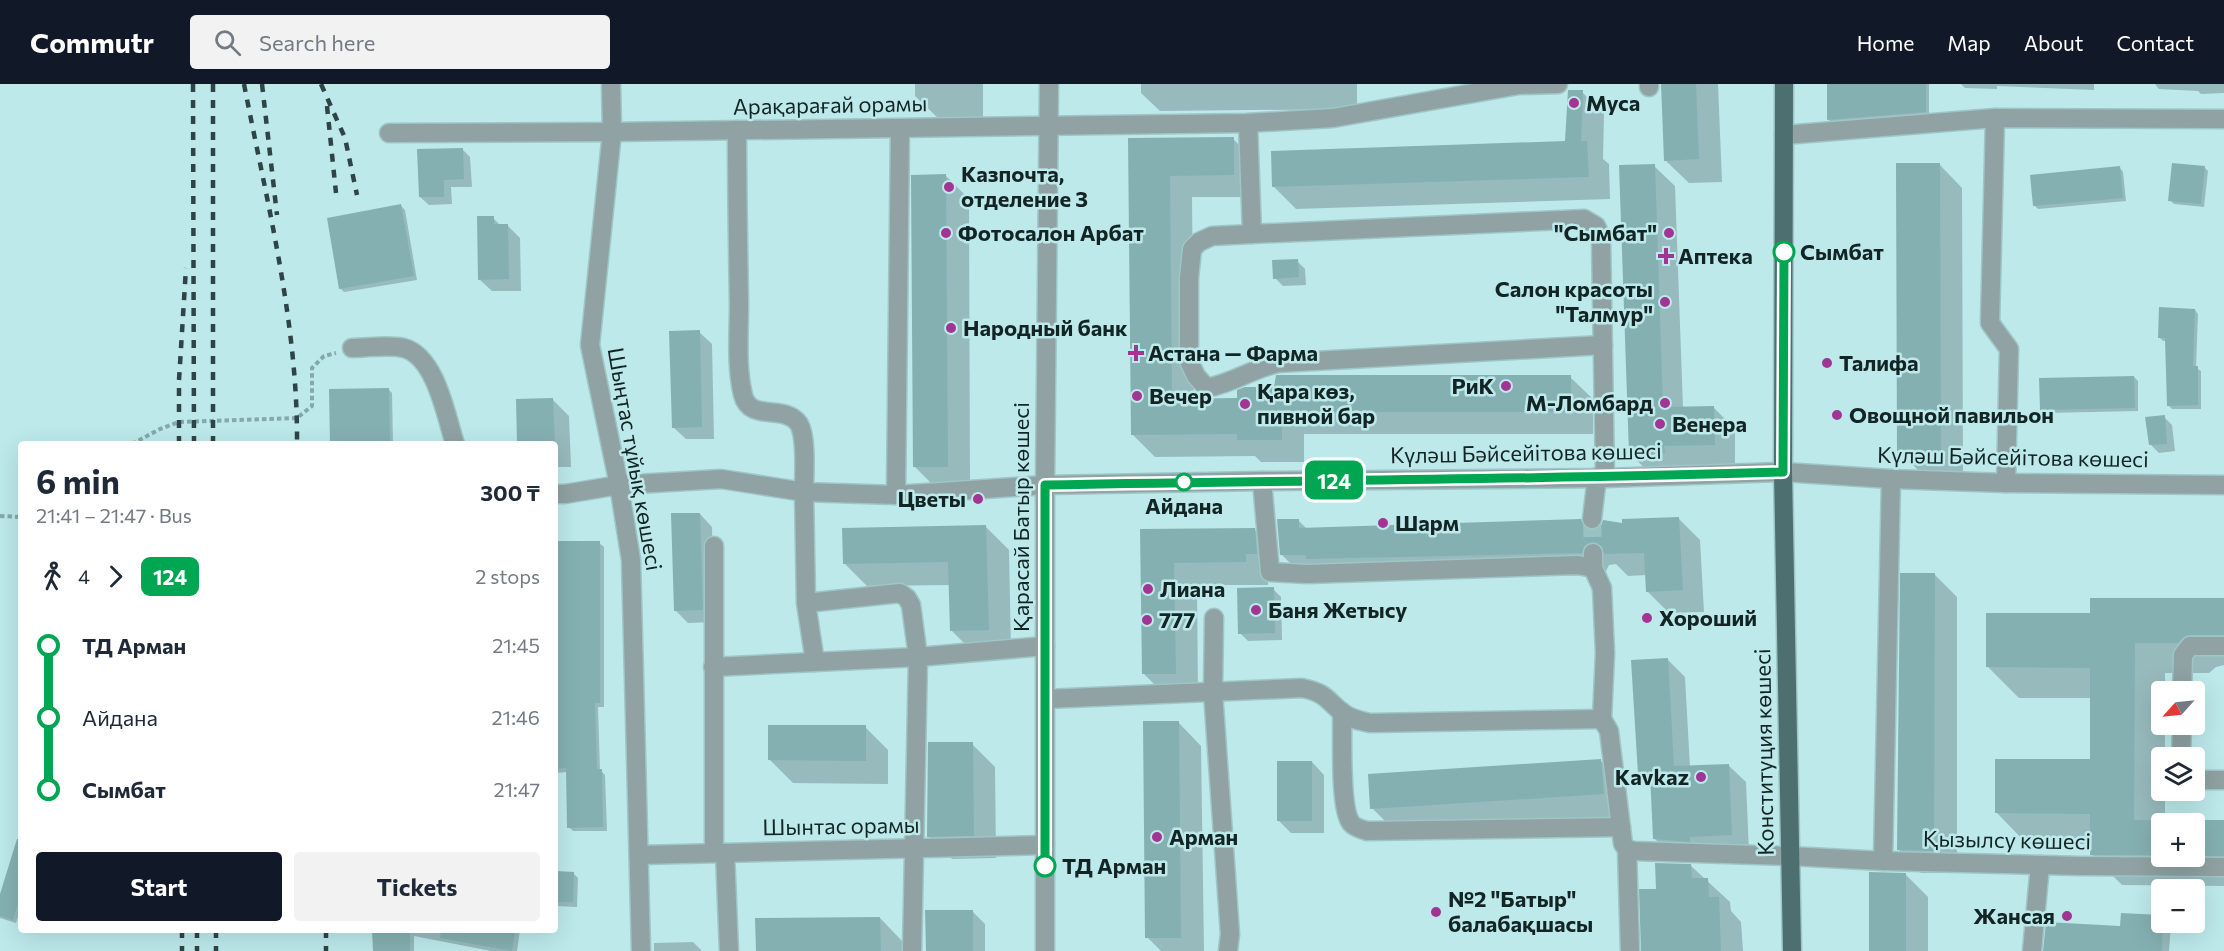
<!DOCTYPE html>
<meta charset="utf-8">
<style>
body{margin:0;font-family:Commissioner,sans-serif;background:#f2f2f3;color:#1f2937;height:100vh;display:flex;flex-direction:column;font-size:22px;white-space:nowrap}
*{box-sizing:border-box;margin:0}
p{font-size:20px;color:#747a83}
.icon{flex:none;width:33px;height:33px;fill:none;stroke:currentColor;stroke-width:2;stroke-linecap:round;stroke-linejoin:round}
.map{position:relative;flex:1;overflow:hidden}
.sheet{position:absolute;left:18px;top:357px;width:540px;height:492px;display:flex;flex-direction:column;background:#fff;border-radius:6px;box-shadow:0 6px 24px #0002}
.sheet>*{flex:none}
.badge{padding:0 12px;border-radius:9px;font-size:21px;line-height:39px}
.needle{width:39px;rotate:243deg}
.tools{position:absolute;left:2151px;top:597px;display:grid;gap:12px}
.tools a{display:grid;place-items:center;width:54px;height:54px;border-radius:6px;background:#fff;box-shadow:0 6px 24px #0002;font-size:30px}
.map>.badge{position:absolute;translate:-50% -50%;box-shadow:0 0 0 3px #fff}
.legs{display:flex;align-items:center;gap:9px;height:66px;padding:0 18px;font-size:20px}
.legs p{margin-inline-start:auto}
.headline{display:flex;align-items:center;justify-content:space-between;height:102px;padding:0 18px}
h1{font-size:33px;font-weight:700;line-height:45px}
.action{display:flex;gap:12px;margin-top:auto;padding:12px 18px}
.action a{flex:1;height:69px;border-radius:6px;background:#111827;color:#fff;font-size:24px;font-weight:700;line-height:69px;text-align:center}
.action a+a{background:#f2f2f3;color:#1f2937}
ul{padding:0 18px;list-style:none}
li{display:flex;align-items:center;gap:21px;height:72px;font-size:22px}
li i{display:grid;place-items:center;width:9px;height:100%;margin:0 8px;background:currentColor}
li i::after{content:'';width:15px;height:15px;margin:-8px;border:4px solid;border-radius:50%;background:#fff}
li p{margin-inline-start:auto}
li:first-child i{background:linear-gradient(#0000 50%,currentColor 0)}
li:last-child i{background:linear-gradient(currentColor 50%,#0000 0)}
header{display:flex;align-items:center;gap:36px;box-sizing:border-box;height:84px;padding:0 30px;background:#111827;color:#fff}
header strong{font-size:28px}
nav{display:flex;gap:33px;margin-inline-start:auto;font-size:21px}
.search{width:420px;height:54px;background:#f2f2f3;display:flex;align-items:center;gap:15px;box-sizing:border-box;padding:0 21px;border-radius:6px;color:#747a83;font-size:22px}
.map>svg:first-child{display:block}
.shadow{fill:#0003;fill-rule:evenodd}
.building{fill:#85b0b1}
.lines{fill:none;stroke-linecap:round;stroke-linejoin:round}
.minor-tunnel{stroke:#9bc2c3;stroke-width:18;stroke-dasharray:18 9;stroke-linecap:butt}
.minor-casing{stroke:#9ec6c7;stroke-width:21}
.major-casing{stroke:#9ec6c7;stroke-width:21}
.path{stroke:#85a8a9;stroke-width:4;stroke-dasharray:4.5 3;stroke-linecap:butt}
.minor{stroke:#90a2a3;stroke-width:18}
.major{stroke:#4d6f70;stroke-width:18}
.rail{stroke:#2f4446;stroke-width:4.5;stroke-dasharray:8 8;stroke-linecap:butt}
.line-1-casing{stroke:#fff;stroke-width:14}
.line-1{stroke:#00a651;stroke-width:9}
.poi-dot{fill:#a23493;stroke:#bde9eb;stroke-width:2}
.stop-1-dot{fill:#fff;stroke:#00a651;stroke-width:3}
.labels{text-anchor:middle;stroke-width:5;stroke-linejoin:round;paint-order:stroke}
.poi-label{font-size:22px;font-weight:bold;fill:#132425;stroke:#bde9eb;text-anchor:start}
.street-label{font-size:22px;fill:#132425;stroke:#bde9eb}
.stop-label{font-size:22px;font-weight:bold;fill:#132425;stroke:#bde9eb;text-anchor:start}
</style>
<header>
<strong>Commutr</strong>
<div class="search"><svg class="icon" aria-label="search" viewBox="0 0 24 24"><circle cx="10" cy="10" r="6"/><path d="M15 15l6 6"/></svg>Search here</div>
<nav><a>Home</a><a>Map</a><a>About</a><a>Contact</a></nav>
</header>
<div class="map">
<svg width="2224" height="867" viewBox="0 0 2224 867">
<rect width="100%" height="100%" fill="#bde9eb"/>
<g class="shadow">
<path d="M915,0h68v35h-44l-24,-23z"/>
<path d="M1141,0h216v25l-197,2 -19,-18z"/>
<path d="M1662,0h56l4,98 -33,1 -24,-23z"/>
<path d="M1829,0h100v31l-97,8 -3,-3z"/>
<path d="M1961,0h133v6l-97,-4v3l-32,-1z"/>
<path d="M2155,0h69v9l-23,1 -3,-3 -39,-2z"/>
<path d="M1582,8l22,22 -1,45 6,5 1,35 -314,10 -22,-22 293,-44z"/>
<path d="M1233,55l23,22v36h-64l2,203h45l331,-23 23,22v35h-289v28h-43l-6,-6 -100,1 -22,-22 -3,-295z"/>
<path d="M462,65l8,8 2,30h-21l1,17 -23,1 -9,-8z"/>
<path d="M1939,80l23,24 1,286h-41l-23,-23z"/>
<path d="M1654,82l21,20 8,222h31l21,21v37h-50v7l-34,1 -21,-20z"/>
<path d="M2204,83l4,4 -4,36 -30,-3 -4,-4z"/>
<path d="M2120,84l3,4 3,29 -88,8 -4,-4z"/>
<path d="M946,92l23,23 1,290h-33l-23,-23z"/>
<path d="M401,122l4,4 12,70 -73,12 -3,-3 -13,-70z"/>
<path d="M493,134l8,8 6,-1 13,13 1,53h-29l-13,-12z"/>
<path d="M1297,177l8,8 1,16 -23,1 -8,-8z"/>
<path d="M2195,226l3,4 -2,54 5,3v38h-29l-4,-4 -1,-64h-4l-4,-4z"/>
<path d="M699,248l13,12 2,95h-28l-13,-12z"/>
<path d="M2134,293l4,4v30l-93,2 -4,-3z"/>
<path d="M388,305l4,4 1,51h-61l-2,-53z"/>
<path d="M553,316l16,16 2,51h-16v-23h-37z"/>
<path d="M2164,333l8,8 3,26 -16,2 -8,-8z"/>
<path d="M700,430l12,13 2,95 -26,1 -13,-13z"/>
<path d="M1678,434l22,22 4,72 -35,1 -22,-22 -1,-16 -18,1 -12,-12 -7,1 -5,10 -274,5 -27,-4 -22,-22 17,-34 9,9 273,-8 11,11 33,-7z"/>
<path d="M986,443l23,23 2,102 -37,1 -23,-23 -1,-45 -83,1 -23,-23z"/>
<path d="M1254,445l23,24 3,24h-12v8h-71l1,111h-32l-23,-23 -1,-143z"/>
<path d="M555,459h44l5,4v160h-6l2,63 5,5 2,56h-34l-4,-4 -1,-55 -13,1z"/>
<path d="M1934,490l23,23v276h-36l-23,-24z"/>
<path d="M1273,505l8,8 1,43 -34,1 -8,-8z"/>
<path d="M2224,516v65l-8,2 -7,6h-44v19h-3v32h3v34h-3v32h3v32h59v64l-102,-1 -31,-31v-10h-64l-30,-31 94,-52 1,-63h-73l-31,-31 104,-52zM2162,740h32v32h-32z"/>
<path d="M1667,575l18,18 5,90 38,-2 18,17 3,70 -77,4 -18,-18 -2,-52 -13,-13z"/>
<path d="M1178,638l23,24 3,205h-43l-14,-14z"/>
<path d="M865,643l23,23v34l-95,-1 -23,-23z"/>
<path d="M972,660l23,23 1,91 -44,1 -24,-23z"/>
<path d="M1601,677l23,23 3,33 -232,14 -23,-23z"/>
<path d="M1312,678l12,13v58h-33l-13,-13z"/>
<path d="M21,781v43l-5,15 -16,-5v-18z"/>
<path d="M1691,782l39,36 1,9 10,11 2,29h-102l16,-61z"/>
<path d="M555,789h18l5,5 -1,29 -22,-1z"/>
<path d="M1905,790l23,23v54h-58z"/>
<path d="M972,827l13,13v27h-58z"/>
<path d="M880,834l23,24v9h-146z"/>
<path d="M2162,838h7l2,3 -2,26h-124l76,-24z"/>
<path d="M374,846h146l-3,21h-26l-77,-15v15h-40z"/>
<path d="M693,858l9,9h-48v-8z"/>
</g>
<g class="building">
<path d="M1661,0h35l3,75 -35,2z"/>
<path d="M1827,0h99v28l-99,8z"/>
<path d="M1568,6h15l-2,51h6l2,36 -317,10 -1,-36 294,-10z"/>
<path d="M1234,53v38l-64,1 2,223 65,-1v-8l8,-3h29l2,-12h295v37h-289v28h-45v-6l-106,1 -3,-297z"/>
<path d="M463,64l1,31 -20,1v17h-25l-2,-48z"/>
<path d="M1896,79h44l1,289 -44,-1z"/>
<path d="M2172,79l33,3 -4,38 -33,-3z"/>
<path d="M1655,80l8,243 51,-1 1,39 -51,1 1,7 -36,1 -10,-289z"/>
<path d="M2120,82l3,32 -90,8 -3,-31z"/>
<path d="M946,90l2,293h-35l-2,-292z"/>
<path d="M401,120l13,72 -75,13 -12,-71z"/>
<path d="M477,132h17v8h14l1,55 -31,1z"/>
<path d="M1298,175l1,18 -26,2 -1,-19z"/>
<path d="M2159,223l36,2 -2,57h5v39l-31,1 -2,-68h-7z"/>
<path d="M700,246l2,97 -30,1 -3,-97z"/>
<path d="M2134,292l1,32 -95,2 -1,-32z"/>
<path d="M389,304l1,55 -60,1 -1,-55z"/>
<path d="M553,314l2,46h-38l-1,-45z"/>
<path d="M2165,331l2,29 -18,1 -4,-28z"/>
<path d="M671,429h29l3,97 -29,1z"/>
<path d="M1679,433l4,73 -37,2 -2,-39 -40,1 -2,-7 -8,-5 -7,2 -5,9 -276,6v-4h-26l-3,-36h22v9l282,-9 4,9 6,2 10,-4 2,-6 19,3v-4z"/>
<path d="M986,441l3,105 -39,1 -2,-69 -105,2 -1,-36z"/>
<path d="M1255,444l2,26h-11v8l-72,1 2,111h-34l-2,-145z"/>
<path d="M555,457h45v162h-5l2,66h5l1,58 -36,1 -1,-60 -11,1z"/>
<path d="M1900,489h35l-1,278 -37,-1z"/>
<path d="M1274,503l1,46 -37,1 -1,-46z"/>
<path d="M2090,514h134v37h-35l-4,1 -7,7h-43l-1,177h28v35h-72v-41l-95,-1v-54h95v-91l-104,-1v-54h104z"/>
<path d="M1668,574l6,108 55,-2 3,71 -42,2v5l-37,-3 -3,-66 -12,1 -7,-114z"/>
<path d="M1143,637h36l2,217h-36z"/>
<path d="M768,641h98v36l-98,-1z"/>
<path d="M928,658h45l1,94 -47,1z"/>
<path d="M1601,675l3,35 -234,15 -2,-35z"/>
<rect x="1277" y="677" width="35" height="60"/>
<rect x="2194" y="736" width="30" height="36"/>
<path d="M17,755h4v54l-8,27 -13,-4v-22z"/>
<path d="M1655,779l36,1 1,14h16l1,19h10l2,54h-80l-2,-62h17z"/>
<path d="M555,787l19,1 -1,30h-18z"/>
<path d="M1869,788l37,1v78h-37z"/>
<path d="M925,826h48v41h-47z"/>
<path d="M2121,829l41,2v7h1l-1,29h-119l3,-29 74,4z"/>
<path d="M880,833l1,34h-125l-1,-33z"/>
<path d="M372,846h38v21h-37z"/>
<path d="M441,846h74l-3,21 -72,-13z"/>
</g>
<g class="lines">
<path class="minor-tunnel" d="M1592,435l1,34"/>
<g class="minor-casing">
<g id="minor">
<path d="M611,0l1,48 -22,213 29,140 12,75 10,391"/>
<path d="M1649,0v3"/>
<path d="M1995,34l-5,205 19,26 -3,134"/>
<path d="M1248,39l4,111 332,-15 12,7 5,11 4,241"/>
<path d="M737,46c0,58 1,116 2,174 0,29 -3,62 4,91 7,28 42,8 56,29 8,14 5,51 5,68l92,3 149,-10 217,-4 343,-3 178,-6 108,7 115,4 218,2"/>
<path d="M389,49l223,-1 636,-9 85,-5 186,-33 39,-1"/>
<path d="M1784,51l211,-17 229,1"/>
<path d="M1252,150l-40,2 -13,6 -7,7 -3,29v83l7,15 11,12c26,-5 45,-19 71,-25l325,-18"/>
<path d="M352,264c16,0 36,-4 52,0 32,9 42,68 51,96"/>
<path d="M1262,397l8,91 37,2 271,-9 15,3"/>
<path d="M555,410h10l54,-9 102,-6 83,13 2,111 9,59 103,-5 -7,-52 -4,-7 -7,-5 -94,10"/>
<path d="M896,411l4,-366"/>
<path d="M1592,435l5,-42"/>
<path d="M714,462v307"/>
<path d="M1593,469v15l9,20 3,65 -3,66 7,12 14,113 4,5 7,2 155,5 94,5 198,5 143,1"/>
<path d="M1214,534l-1,74 17,242 -2,17"/>
<path d="M713,583l102,-5"/>
<path d="M2182,608l1,-37 7,-9h34"/>
<path d="M1046,615l256,-11c25,5 24,12 41,25 8,6 17,8 27,10l232,-4"/>
<path d="M1342,628c1,23 -3,95 9,111 4,5 10,6 16,8l254,-4"/>
<path d="M2181,674l1,-34"/>
<path d="M2194,696h30"/>
<path d="M1627,765l3,102"/>
<path d="M725,769l4,98"/>
<path d="M639,771l406,-10"/>
<path d="M1883,777l8,-382"/>
<path d="M912,867l6,-294 127,-11"/>
<path d="M1045,867v-466l4,-401"/>
<path d="M2032,867l8,-86"/>
</g>
</g>
<g class="major-casing">
<path id="major" d="M1784,0l-1,388 9,479"/>
</g>
<g class="path">
<path d="M132,360l28,-15 19,-7 118,-4 15,-12v-38l12,-12 12,-3"/>
<path d="M0,432l21,1"/>
</g>
<use href="#minor" class="minor"/>
<use href="#major" class="major"/>
<g class="rail">
<path d="M193,0l1,360"/>
<path d="M213,0v360"/>
<path d="M244,0c23,119 54,239 53,360"/>
<path d="M262,0l15,131"/>
<path d="M321,0l24,54 12,57"/>
<path d="M327,22l9,87"/>
<path d="M179,360v-64l7,-112"/>
<path d="M182,846v21"/>
<path d="M197,846v21"/>
<path d="M216,846v21"/>
<path d="M326,846v21"/>
</g>
</g>
<g class="lines">
<g class="line-1-casing">
<path id="line-1" d="M1045,782v-381c246,-5 492,-5 738,-13l1,-220"/>
</g>
<use href="#line-1" class="line-1"/>
</g>
<g class="poi-dot">
<circle cx="1574" cy="19" r="6"/>
<circle cx="949" cy="103" r="6"/>
<circle cx="946" cy="149" r="6"/>
<circle cx="1669" cy="149" r="6"/>
<path d="M1663 163h6v6h6v6h-6v6h-6v-6h-6v-6h6z"/>
<circle cx="1665" cy="218" r="6"/>
<circle cx="951" cy="244" r="6"/>
<path d="M1133 260h6v6h6v6h-6v6h-6v-6h-6v-6h6z"/>
<circle cx="1827" cy="279" r="6"/>
<circle cx="1506" cy="302" r="6"/>
<circle cx="1137" cy="312" r="6"/>
<circle cx="1665" cy="319" r="6"/>
<circle cx="1245" cy="320" r="6"/>
<circle cx="1837" cy="331" r="6"/>
<circle cx="1660" cy="340" r="6"/>
<circle cx="978" cy="415" r="6"/>
<circle cx="1383" cy="439" r="6"/>
<circle cx="1148" cy="505" r="6"/>
<circle cx="1256" cy="526" r="6"/>
<circle cx="1647" cy="534" r="6"/>
<circle cx="1147" cy="536" r="6"/>
<circle cx="1701" cy="693" r="6"/>
<circle cx="1157" cy="753" r="6"/>
<circle cx="1436" cy="828" r="6"/>
<circle cx="2067" cy="832" r="6"/>
</g>
<g class="stop-1-dot">
<circle cx="1784" cy="168" r="10"/>
<circle cx="1184" cy="398" r="8"/>
<circle cx="1045" cy="782" r="10"/>
</g>
<g class="labels">
<g class="poi-label">
<text x="1586" y="27">Муса</text>
<text x="961" y="98">Казпочта,<tspan x="961" dy="25">отделение 3</tspan></text>
<text x="958" y="157">Фотосалон Арбат</text>
<text x="1657" y="157" text-anchor="end">"Сымбат"</text>
<text x="1678" y="180">Аптека</text>
<text x="1653" y="213" text-anchor="end">Салон красоты<tspan x="1653" dy="25">"Талмур"</tspan></text>
<text x="963" y="252">Народный банк</text>
<text x="1148" y="277">Астана — Фарма</text>
<text x="1839" y="287">Талифа</text>
<text x="1494" y="310" text-anchor="end">РиК</text>
<text x="1257" y="315">Қара көз,<tspan x="1257" dy="25">пивной бар</tspan></text>
<text x="1149" y="320">Вечер</text>
<text x="1653" y="327" text-anchor="end">М-Ломбард</text>
<text x="1849" y="339">Овощной павильон</text>
<text x="1672" y="348">Венера</text>
<text x="966" y="423" text-anchor="end">Цветы</text>
<text x="1395" y="447">Шарм</text>
<text x="1160" y="513">Лиана</text>
<text x="1268" y="534">Баня Жетысу</text>
<text x="1659" y="542">Хороший</text>
<text x="1159" y="544">777</text>
<text x="1689" y="701" text-anchor="end">Kavkaz</text>
<text x="1169" y="761">Арман</text>
<text x="1448" y="823">№2 "Батыр"<tspan x="1448" dy="25">балабақшасы</tspan></text>
<text x="2055" y="840" text-anchor="end">Жансая</text>
</g>
<g class="street-label">
<text transform="translate(830 21) rotate(-1)" y="8">Арақарағай орамы</text>
<text transform="translate(1526 369) rotate(-1)" y="8">Күләш Бәйсейітова көшесі</text>
<text transform="translate(2013 373) rotate(1)" y="8">Күләш Бәйсейітова көшесі</text>
<text transform="translate(635 375) rotate(80)" y="8">Шыңтас тұйық көшесі</text>
<text transform="translate(1021 433) rotate(-90)" y="8">Қарасай Батыр көшесі</text>
<text transform="translate(1764 668) rotate(-91)" y="8">Конституция көшесі</text>
<text transform="translate(841 742) rotate(-1)" y="8">Шынтас орамы</text>
<text transform="translate(2007 756) rotate(1)" y="8">Қызылсу көшесі</text>
</g>
<g class="stop-label">
<text x="1800" y="176">Сымбат</text>
<text x="1184" y="430" text-anchor="middle">Айдана</text>
<text x="1062" y="790">ТД Арман</text>
</g>
</g>
</svg>
<div class="tools">
<a><svg class="needle" viewBox="-14 -14 28 28"><path d="M0-13l5 13h-10z" fill="#e53935"/><path d="M0 13l5-13h-10z" fill="#747a83"/></svg></a>
<a><svg class="icon" aria-label="layers" viewBox="0 0 24 24"><path d="M12 4l9 5-9 5-9-5zM3 14l9 5 9-5"/></svg></a>
<a>+</a>
<a>−</a>
</div>
<b class="badge" style="left:1334px;top:396px;background:#00a651;color:#fff">124</b>
<section class="sheet">
<div class="headline"><div><h1>6 min</h1><p>21:41 – 21:47 · Bus</p></div><b>300 ₸</b></div>
<div class="legs"><svg class="icon" aria-label="walk" viewBox="0 0 24 24"><circle cx="13" cy="4" r="2"/><path d="M13 8l-2 6 4 7M11 14l-3 7M7 12l3-4h3l4 4"/></svg>4<svg class="icon" aria-label="forward" viewBox="0 0 24 24"><path d="M9 5l7 7-7 7"/></svg><b class="badge" style="background:#00a651;color:#fff">124</b><p>2 stops</p></div>
<ul>
<li><i style="color:#00a651"></i><b>ТД Арман</b><p>21:45</p></li>
<li><i style="color:#00a651"></i><span>Айдана</span><p>21:46</p></li>
<li><i style="color:#00a651"></i><b>Сымбат</b><p>21:47</p></li>
</ul>
<div class="action"><a>Start</a><a>Tickets</a></div>
</section>
</div>
